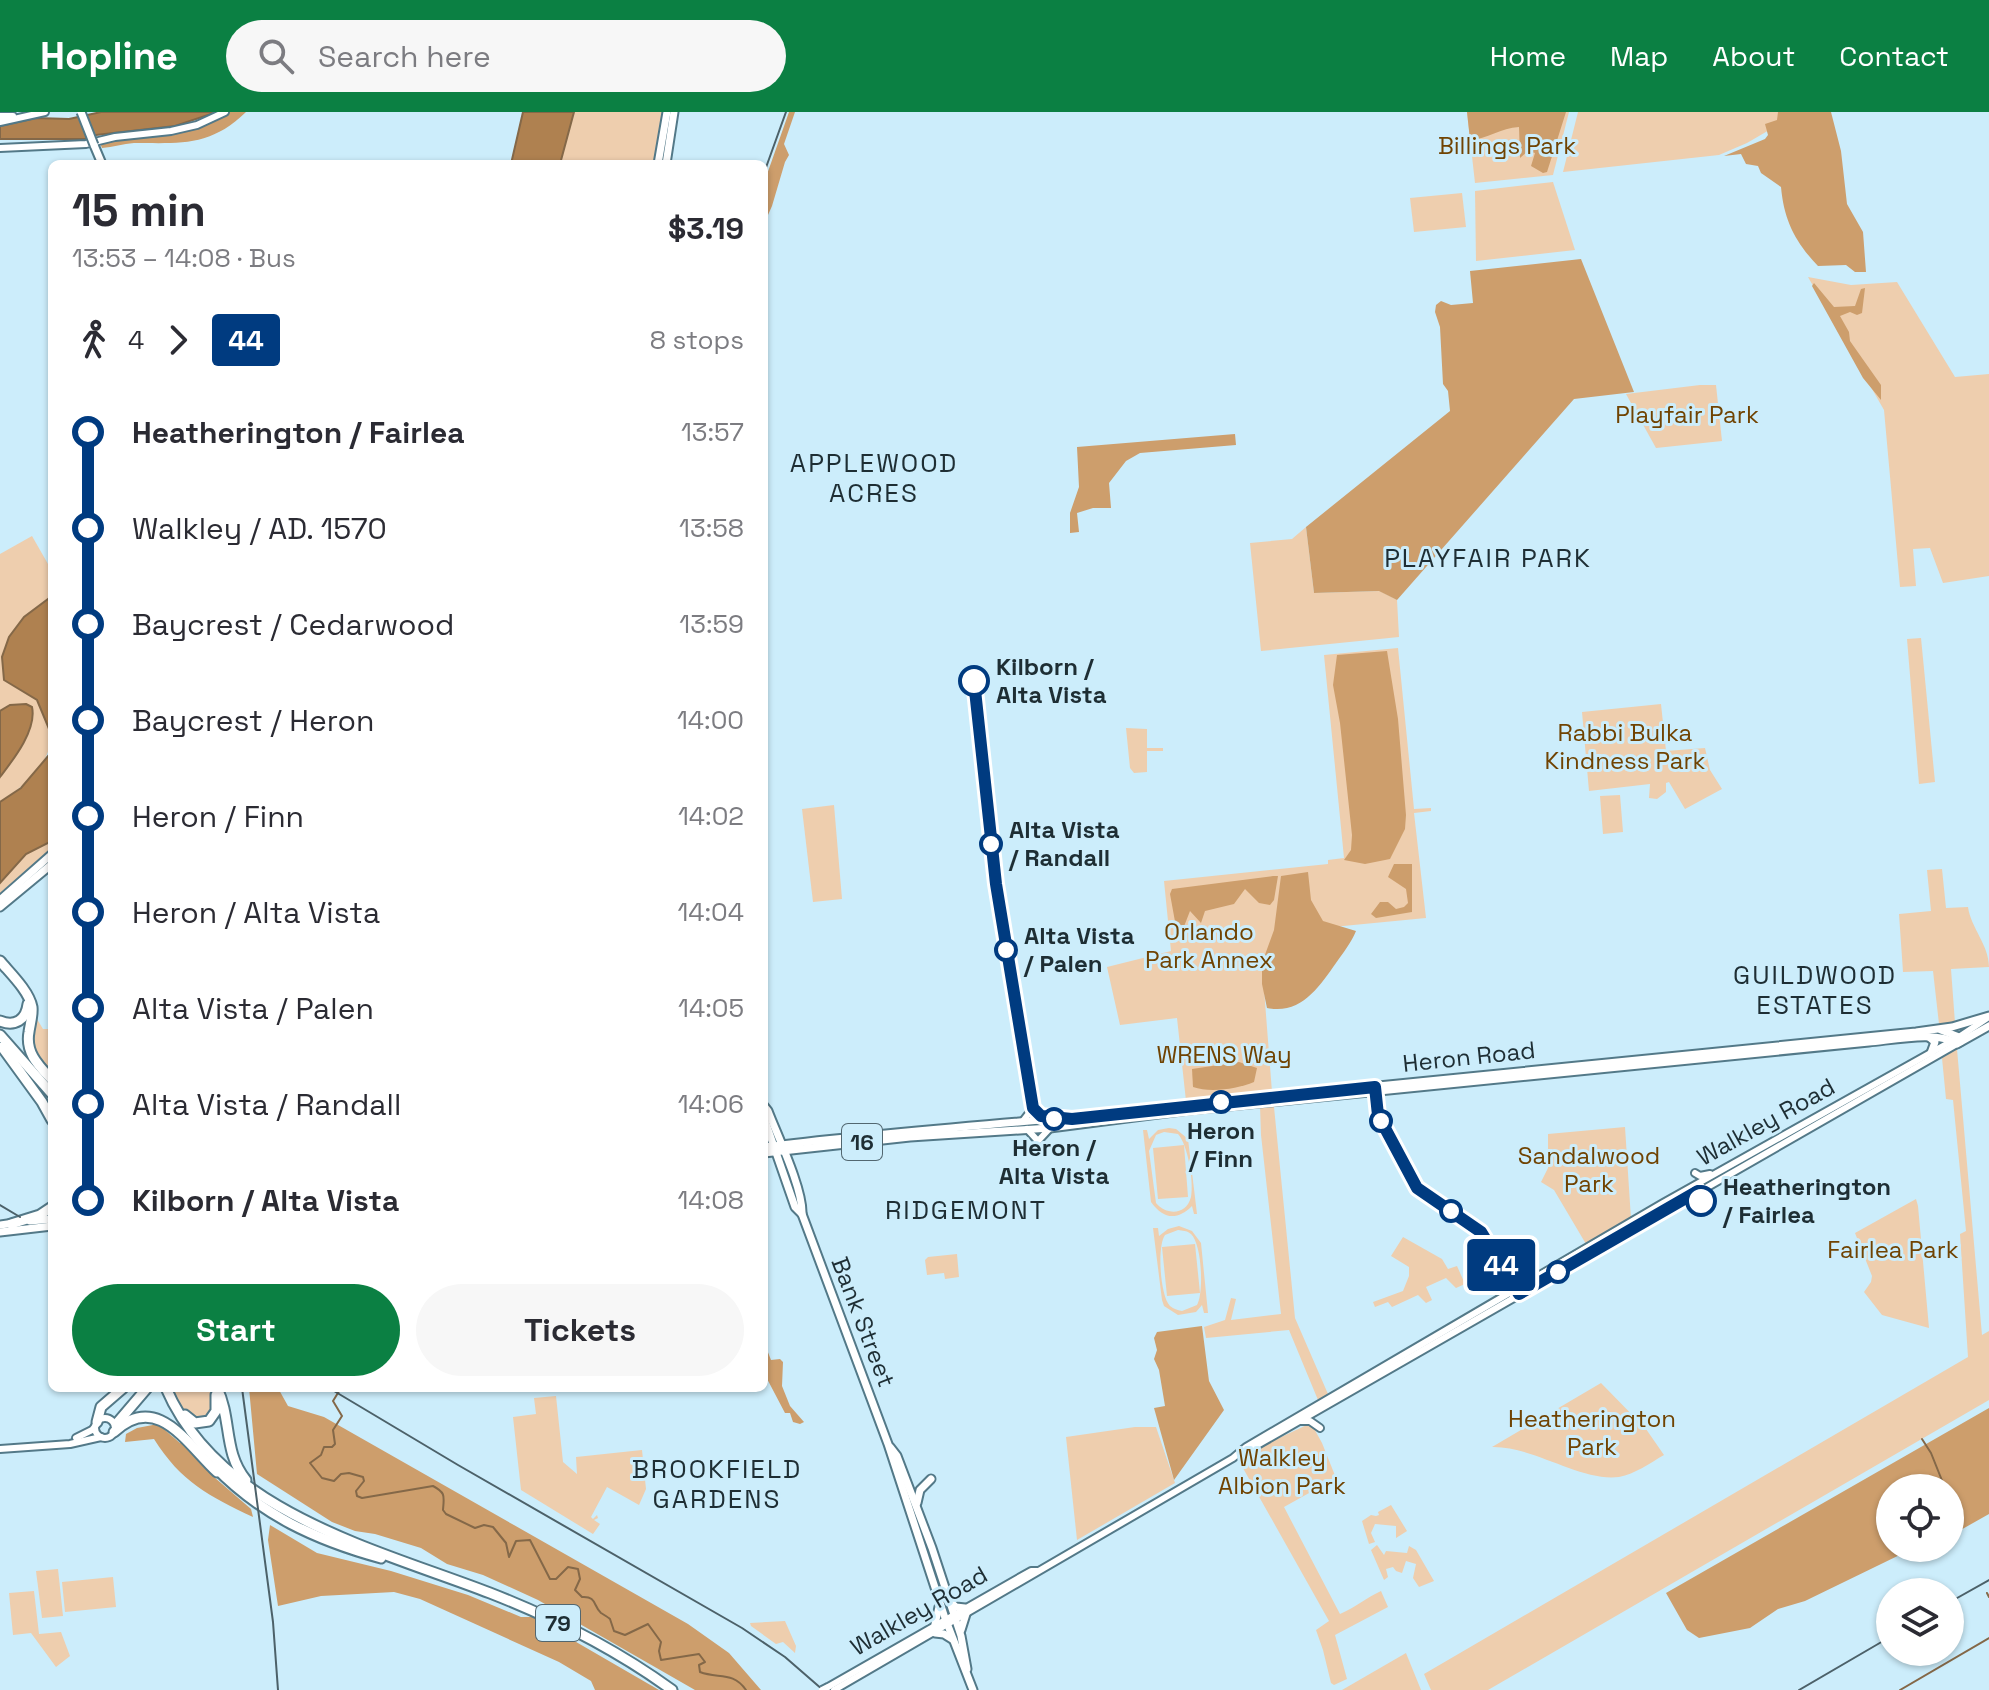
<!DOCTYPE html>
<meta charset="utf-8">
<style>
body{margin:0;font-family:"Space Grotesk",sans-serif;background:#f7f7f7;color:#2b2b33;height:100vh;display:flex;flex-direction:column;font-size:30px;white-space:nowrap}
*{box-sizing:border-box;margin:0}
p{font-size:26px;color:#7c7c81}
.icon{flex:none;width:44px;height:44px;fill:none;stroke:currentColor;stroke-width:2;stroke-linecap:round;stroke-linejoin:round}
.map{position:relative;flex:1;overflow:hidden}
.side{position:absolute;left:48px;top:48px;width:720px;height:1232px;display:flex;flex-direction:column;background:#fff;border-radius:12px;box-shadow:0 2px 6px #0004}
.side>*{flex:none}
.badge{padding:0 16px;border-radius:6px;font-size:28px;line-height:52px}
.fabs{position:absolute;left:1876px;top:1362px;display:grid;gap:16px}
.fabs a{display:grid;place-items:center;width:88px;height:88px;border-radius:50%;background:#fff;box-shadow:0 2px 6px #0004;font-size:40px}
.map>.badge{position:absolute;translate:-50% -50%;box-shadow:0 0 0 4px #fff}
.legs{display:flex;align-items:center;gap:12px;height:88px;padding:0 24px;font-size:26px}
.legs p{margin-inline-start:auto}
.headline{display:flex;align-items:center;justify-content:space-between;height:136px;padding:0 24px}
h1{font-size:44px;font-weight:800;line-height:60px}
.primary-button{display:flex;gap:16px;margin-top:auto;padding:16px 24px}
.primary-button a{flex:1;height:92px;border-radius:48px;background:#0b8043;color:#fff;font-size:32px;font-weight:800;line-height:92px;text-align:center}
.primary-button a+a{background:#f7f7f7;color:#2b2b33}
ul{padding:0 24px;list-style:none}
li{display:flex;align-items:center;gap:28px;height:96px;font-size:30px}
li i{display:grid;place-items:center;width:12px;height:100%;margin:0 10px;background:currentColor}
li i::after{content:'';width:20px;height:20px;margin:-10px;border:6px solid;border-radius:50%;background:#fff}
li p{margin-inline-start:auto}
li:first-child i{background:linear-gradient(#0000 50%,currentColor 0)}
li:last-child i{background:linear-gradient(currentColor 50%,#0000 0)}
header{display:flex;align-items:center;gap:48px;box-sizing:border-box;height:112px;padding:0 40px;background:#0b8043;color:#fff}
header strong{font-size:38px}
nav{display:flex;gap:44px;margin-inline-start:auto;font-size:28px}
.search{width:560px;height:72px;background:#f7f7f7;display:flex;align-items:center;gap:20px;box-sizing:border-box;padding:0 28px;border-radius:44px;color:#7c7c81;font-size:30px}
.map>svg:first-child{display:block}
.green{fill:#eeceae;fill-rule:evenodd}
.forest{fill:#cd9e6c}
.water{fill:#af8150;stroke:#846848;stroke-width:2}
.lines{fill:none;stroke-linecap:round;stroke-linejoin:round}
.stream{stroke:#846848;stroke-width:2}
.secondary-casing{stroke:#537988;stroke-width:10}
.primary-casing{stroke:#537988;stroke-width:11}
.highway-casing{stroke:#537988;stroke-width:13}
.secondary{stroke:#fff;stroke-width:6}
.primary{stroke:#fff;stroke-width:7}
.highway{stroke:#fff;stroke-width:9}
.tram{stroke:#4c6169;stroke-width:2}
.rail{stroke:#4c6169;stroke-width:2}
.secondary-bridge-casing{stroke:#537988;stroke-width:10;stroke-linecap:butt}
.primary-bridge-casing{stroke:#537988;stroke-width:11;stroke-linecap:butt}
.secondary-bridge{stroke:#fff;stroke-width:6}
.primary-bridge{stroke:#fff;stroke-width:7}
.line-1-casing{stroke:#fff;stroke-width:18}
.line-1{stroke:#003b80;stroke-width:12}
.stop-1-dot{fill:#fff;stroke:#003b80;stroke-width:4}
.labels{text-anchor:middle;stroke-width:6;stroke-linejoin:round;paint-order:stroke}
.shield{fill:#ccedfb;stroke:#526770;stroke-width:2}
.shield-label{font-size:22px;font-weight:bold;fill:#1e2e34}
.park-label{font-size:24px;fill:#704302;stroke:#ccedfb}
.stop-label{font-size:24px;font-weight:bold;fill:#1e2e34;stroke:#ccedfb;text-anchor:start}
.street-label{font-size:24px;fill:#1e2e34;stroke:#ccedfb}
.neighbourhood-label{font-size:26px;letter-spacing:2px;fill:#1e2e34;stroke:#ccedfb}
</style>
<header>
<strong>Hopline</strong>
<div class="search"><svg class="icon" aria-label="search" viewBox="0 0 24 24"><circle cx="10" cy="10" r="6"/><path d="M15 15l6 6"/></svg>Search here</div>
<nav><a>Home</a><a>Map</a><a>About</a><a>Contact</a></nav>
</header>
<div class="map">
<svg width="1989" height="1578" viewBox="0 0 1989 1578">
<rect width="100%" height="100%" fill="#ccedfb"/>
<g class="green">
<path d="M574,0h90l-9,52h-95z"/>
<path d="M1467,0h102l-16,63 -78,8z"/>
<path d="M1578,0h222l-53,31 -28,12 -156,17z"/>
<path d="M1553,70l22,68 -99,11 -1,-70z"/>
<path d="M1462,81l4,34 -52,5 -4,-34z"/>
<path d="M1808,165l43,8 46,-3 58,95 34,-3v202l-46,7 -13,-35 -17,1 3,37 -16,1 -16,-177z"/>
<path d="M1700,273h16l6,56 -66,7 -30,-54z"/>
<path d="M1306,415l8,66 66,-2 17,9 2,37 -138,14 -11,-108 42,-4z"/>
<path d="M32,424l20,35v25c-26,15 -52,54 -45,86 9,7 26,13 32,21 32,41 -5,77 -39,99v-248z"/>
<path d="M1921,526l14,144 -16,2 -12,-145z"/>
<path d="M1398,536l16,161 17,-1v3l-17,2 12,105 -114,11 -48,60 8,103 -86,9 -9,-83 -57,7 -13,-58 64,-16 -7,-70 164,-17v-4l16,-2 -20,-203z"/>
<path d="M1661,592l5,47 39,-3 5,22 12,19 -37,20 -16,-27 -3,1v9l-9,7 -8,-1 1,-14 -61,7 -7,-79z"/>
<path d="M1126,616l21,1v19h16v3h-16v21l-13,1 -4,-5z"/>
<path d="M1620,683l3,37 -20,2 -3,-38z"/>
<path d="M834,693l8,94 -29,3 -11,-93z"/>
<path d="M52,729v12l-52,44v-14l26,-29z"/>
<path d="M1942,757l4,39 22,-1c3,21 21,38 21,60l-38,2 4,54 -16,1 -6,-53 -30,1 -4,-58 32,-3 -4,-41z"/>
<path d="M34,902l9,15h5l4,9v39c-22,-24 -24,-32 -18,-63z"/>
<path d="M1957,937l25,286 7,-4v69l-501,290h-57l-7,-16 544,-317 -8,-123 6,-3 -13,-131 -7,-1 -4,-41z"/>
<path d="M1260,994l14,1 21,211 33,76 -10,6 -29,-70 -83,8 -2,-11 21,-7 6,-22 5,1 -5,21 50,-6 -20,-179z"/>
<path d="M1625,1015l6,92 -45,25 -32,-54 -13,-8 7,-14v-34z"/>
<path d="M1169,1016l7,1 12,10 9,75h-3l-2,-8c-15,15 -29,13 -41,-4l-8,-72h4l2,9 9,-9zM1164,1020l14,2c10,11 16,48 13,63 -5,19 -25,18 -35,6l-7,-52 7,-16z"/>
<path d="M1184,1033l4,52 -30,2 -5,-51z"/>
<path d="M1916,1087l2,7 11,122 -47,-13 -18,-23 7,-10 1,-6 -17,-43z"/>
<path d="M1179,1114l13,5 9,12 7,70h-4l-2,-8 -6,7 -18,3 -14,-9 -2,-6 -9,-72h5l1,8 9,-7zM1178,1118c5,1 8,0 13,4 11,10 13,59 6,71l-15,6c-5,-1 -8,-2 -12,-5 -10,-10 -13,-60 -5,-71z"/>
<path d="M1403,1125l39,22 6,10 9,-3 8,18 -9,4 -10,-10 -20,9 6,13 -6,3 -8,-8 -26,12 -4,-5 -13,5 -2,-5 30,-11 6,-15v-9l-18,-11z"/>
<path d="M1195,1132l5,49 -33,3 -5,-49z"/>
<path d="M957,1142l2,23 -14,2 -1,-6 -17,2 -2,-15 3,-3z"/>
<path d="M1601,1271l45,46 18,26c-14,8 -29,19 -45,22 -38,5 -86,-31 -127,-30z"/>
<path d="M172,1276h37l4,9 -2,17 -11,7 -15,-8z"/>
<path d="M556,1284l7,66 14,12 -1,-17 66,-7 4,39 -7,16 -32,-18 -16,30 2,2 4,-4 1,3 -4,2 6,4 -7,10 -72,-44 -8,-73 23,-3 -2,-16z"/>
<path d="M1311,1311l11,20 14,35 -52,29 56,107c16,-7 26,-16 41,-23l7,16 -53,28 12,44 -13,6 -3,-2 -8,-33 -7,-20 13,-9 -90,-160 27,-17z"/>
<path d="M1135,1315h21l19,56 -98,57 -11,-103z"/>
<path d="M1391,1393l16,26 -11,7v-12l-21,-2 -4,9 4,9 -6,2 -7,-23 9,-6 5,1 3,-1 -1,-3z"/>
<path d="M1377,1433l7,10 2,-4 21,2 2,-7 7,4 18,31 -15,6 -6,-9 3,-14 -10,-3 -4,12 -6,-2 -3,-4 -7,2 2,8 -4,3 -13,-30z"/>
<path d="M58,1457l5,47 -21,2 -6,-47z"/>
<path d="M113,1465l3,30 -51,5 -3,-30z"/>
<path d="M34,1479l5,43 22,-2 9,24 -14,11 -25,-34 -18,2 -4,-42z"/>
<path d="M785,1509l11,25 -1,7 -12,-11 -7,2 -25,-18 -1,-3z"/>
<path d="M1406,1541l15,37h-79z"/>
</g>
<g class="forest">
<path d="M230,0h16c-36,35 -65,31 -112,31 -11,1 -21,4 -32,5l-2,-5c44,-12 89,-7 130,-31z"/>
<path d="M789,0h6l-11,32 5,11 -4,7 -13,44 -8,18 1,-44z"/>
<path d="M1467,0h99l-19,60 -4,1 -12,-7 4,-13 -7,-2 -8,7 -1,-31c-18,1 -32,12 -49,13z"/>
<path d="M1778,0h53l10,39 6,53 16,28 3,40h-11l-9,-7 -28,1c-23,-24 -34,-46 -37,-79l-20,-14 -3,-7 -12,-2 -5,-10 -17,2 41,-17 3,-4 -3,-11 12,-4z"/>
<path d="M1581,147l53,133 -60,7 -177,201 -18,-9 -65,2 -8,-66 144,-116 -2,-20 -5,-7 -3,-57 -5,-15 1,-7 5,-4 10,4 22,-2 -3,-32z"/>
<path d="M1814,171l20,24 21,-1 6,-17 4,-1 -3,25 -5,2 -7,-3 -10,4 9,16 1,9 31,44v15l-18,-22 -51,-92z"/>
<path d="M1235,322l1,11 -96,8 -14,8 -17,22 2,25h-18l-16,5 2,19 -9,1v-20l9,-26 -2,-40z"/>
<path d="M1387,539l11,68 8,96 -1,14 -15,30 -25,5 -21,-4 7,-10 1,-15 -12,-112 -7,-38 4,-30z"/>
<path d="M1394,752h18v48l-36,6 -5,-4 9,-12h8l8,7 8,-2 4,-4 -2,-14 -18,-12z"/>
<path d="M1308,760l3,28 12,21 33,10c-5,12 -13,22 -20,32 -17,24 -35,52 -69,45l-5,-24v-21l12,-33 7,-54z"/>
<path d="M1273,764h5l-4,24 -4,5 -11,-2 -14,-14 -11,15 -29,7 -4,12 -11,-12 -7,18 -7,-2 -6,-33 2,-5z"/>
<path d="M1239,950l18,6 -3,14c-17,7 -44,11 -61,5l-1,-18z"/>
<path d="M1202,1214l7,55 15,29 -50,70 -20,-72 11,-2 -6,-36 -5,-11 3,-9 -3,-12 3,-6z"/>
<path d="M764,1230l7,18 9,-1 3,3 -1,24 8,20 14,16 -4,2 -7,-2 -3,-9h-5l-21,-40z"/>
<path d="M249,1276h29l10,18 36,11 364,207 41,29 32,37h-66l-157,-90 -55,-25 -36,-11 -26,-16 -46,-14 -20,-3 -23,-9 -75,-48z"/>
<path d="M1989,1296v106l-39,22v-48h-60v60h24l-109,53 -27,8 -28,19 -51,10 -12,-8 -21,-37z"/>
<path d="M158,1312l22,19h5l29,34 37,32 2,8c-44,-21 -72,-35 -99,-78l-29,3 1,-8 11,-6z"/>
<path d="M270,1413l47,28 74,18 77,24 53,22h12l126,73h-64l-4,-9 -32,-19 -139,-63 -26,-7 -73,4 -43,10 -10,-66z"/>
</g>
<g class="water">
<path d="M101,0h116l-42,14 -79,9 -10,4h-86v-13l36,-8 33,1z"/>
<path d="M523,0h51l-14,52h-49z"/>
<path d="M52,484v245l-26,13 -26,29v-81l21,-14 28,-33 3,-19 -15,-36 -33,-20 -2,-23 7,-20 15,-20z"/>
<path d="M26,592l6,3c5,23 -19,53 -32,70v-66l10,-6z"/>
</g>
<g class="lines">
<g class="stream">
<path d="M341,1276l-8,13 9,15 -9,14 2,14 -3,3h-8l-3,8 -11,8 12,15 12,3 7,-7 8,-1 14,4 1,4 -8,10 1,5 5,2 71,-12c13,7 11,10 10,24l3,4 29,14 9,-3 9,2 13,16 3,14 7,-16 14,-1 20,39h6l12,-12 10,2 2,10 -5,11 7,7c15,-1 11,9 19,16 3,2 7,4 9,6l4,12 11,4 23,-11 13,18 -2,9 2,9 38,-6 6,8 -6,3 1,7c18,7 33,-1 46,18"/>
<path d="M1922,1327l9,14 14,35"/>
<path d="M1950,1386l1,4"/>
<path d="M1987,1481l2,4"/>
<path d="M1900,1578l89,-52"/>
</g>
<g class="secondary-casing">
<g id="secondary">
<path d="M0,4h13"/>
<path d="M0,10l45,-10"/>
<path d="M0,36l86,-4 29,-7 56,-6 26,-6 28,-13"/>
<path d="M1023,1009l10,-13 8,8 8,2"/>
<path d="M1027,1017l11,12 12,-13"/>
<path d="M1695,1061l5,3 10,-2"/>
<circle cx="105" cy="1316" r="10"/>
<path d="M1301,1309h9l10,7"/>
<path d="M76,1326l16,-8 4,-5"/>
<path d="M0,1337l70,-5 31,-7"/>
<path d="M1240,1343l717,-411"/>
<path d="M828,1575l203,-116h6"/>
<path d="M834,1578l399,-232 13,-11 417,-244 296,-166 30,-20"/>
</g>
</g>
<g class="primary-casing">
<g id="primary">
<path d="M94,33l8,19"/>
<path d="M658,52l9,-52"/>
<path d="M666,52l8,-52"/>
<path d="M0,788l52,-46"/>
<path d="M0,795l52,-43"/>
<path d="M1941,918l18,7 1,5"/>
<path d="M1929,925l6,5 -4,11"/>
<path d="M764,994l4,5c10,26 35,78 34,103"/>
<path d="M764,1006l31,89 7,7 86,230 57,174 28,72"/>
<path d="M764,1035c141,-18 283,-25 425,-42l727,-73 36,-5 37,-11"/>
<path d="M764,1041l146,-16 140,-9 139,-18 680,-68c23,-2 70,-12 88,2l32,-18"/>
<path d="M30,1109l22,-2"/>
<path d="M0,1113l14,-2"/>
<path d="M0,1120l52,-6"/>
<path d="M890,1335l7,9 35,92 29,88 6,33"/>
<path d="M917,1391l3,-13 11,-11"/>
<path d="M949,1489l7,6 9,1"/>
<path d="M935,1512l4,-17"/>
<path d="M961,1518l5,-16"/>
<path d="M935,1521l9,1 8,5"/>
</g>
</g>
<g class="highway-casing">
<g id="highway">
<path d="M0,849c10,12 29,30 32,46 1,8 -2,17 -3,25 -4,21 10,34 23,48"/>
<path d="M0,909c15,6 26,-1 28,-17"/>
<path d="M0,923l52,59"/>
<path d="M2,935l40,55 10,18"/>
<path d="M11,1112l29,-9 12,-8"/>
<path d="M166,1276c53,124 210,161 324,205 64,25 127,57 182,97"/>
<path d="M217,1276c15,31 6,64 29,92"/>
<path d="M185,1303l10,8 14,-2 7,-10v-16"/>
<path d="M97,1310l4,-15 22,-19"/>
<path d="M118,1310l29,-34"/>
<path d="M114,1320c43,-41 73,12 103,40"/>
<path d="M214,1354c47,49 102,74 167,92"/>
</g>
</g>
<use href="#secondary" class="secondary"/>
<use href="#primary" class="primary"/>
<use href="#highway" class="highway"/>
<g class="tram">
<path d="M0,1093l20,12"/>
<path d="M50,1122l2,1"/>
<path d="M329,1276l129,77 284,163 43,29 38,33"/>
</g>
<g class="rail">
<path d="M764,61l22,-61"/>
<path d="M242,1276l31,234 5,68"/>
<path d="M1950,1490l39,-22"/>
<path d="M1799,1578l91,-53"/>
</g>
<g class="secondary-bridge-casing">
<path id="secondary-bridge" d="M822,1578l6,-3"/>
</g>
<g class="primary-bridge-casing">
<path id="primary-bridge" d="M81,0l13,33"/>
</g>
<use href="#secondary-bridge" class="secondary-bridge"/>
<use href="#primary-bridge" class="primary-bridge"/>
</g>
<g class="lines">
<g class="line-1-casing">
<path id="line-1" d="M974,569l22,203 37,224 8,8 31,3 303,-32 3,28 39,73 64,44 38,62 179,-103 3,10"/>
</g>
<use href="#line-1" class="line-1"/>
</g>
<g class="stop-1-dot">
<circle cx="974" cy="569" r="14"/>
<circle cx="991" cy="732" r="10"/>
<circle cx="1006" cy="838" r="10"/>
<circle cx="1221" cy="990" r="10"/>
<circle cx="1054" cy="1007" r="10"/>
<circle cx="1381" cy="1009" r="10"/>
<circle cx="1701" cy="1089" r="14"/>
<circle cx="1451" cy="1099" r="10"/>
<circle cx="1558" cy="1160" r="10"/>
</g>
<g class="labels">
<g class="shield">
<rect x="842" y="1012" width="40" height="36" rx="6"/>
<rect x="536" y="1493" width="44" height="36" rx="6"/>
</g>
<g class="shield-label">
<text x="862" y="1038">16</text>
<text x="558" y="1519">79</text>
</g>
<g class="park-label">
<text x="1507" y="42">Billings Park</text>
<text x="1687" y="311">Playfair Park</text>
<text x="1625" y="629">Rabbi Bulka<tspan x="1625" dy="28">Kindness Park</tspan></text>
<text x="1209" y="828">Orlando<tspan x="1209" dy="28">Park Annex</tspan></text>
<text x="1224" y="951">WRENS Way</text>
<text x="1589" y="1052">Sandalwood<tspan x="1589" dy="28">Park</tspan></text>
<text x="1893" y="1146">Fairlea Park</text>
<text x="1592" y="1315">Heatherington<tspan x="1592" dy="28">Park</tspan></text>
<text x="1282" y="1354">Walkley<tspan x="1282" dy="28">Albion Park</tspan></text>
</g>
<g class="stop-label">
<text x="996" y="563">Kilborn /<tspan x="996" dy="28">Alta Vista</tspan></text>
<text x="1009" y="726">Alta Vista<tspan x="1009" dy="28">/ Randall</tspan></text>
<text x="1024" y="832">Alta Vista<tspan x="1024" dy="28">/ Palen</tspan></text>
<text x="1221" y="1027" text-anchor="middle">Heron<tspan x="1221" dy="28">/ Finn</tspan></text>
<text x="1054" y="1044" text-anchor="middle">Heron /<tspan x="1054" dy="28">Alta Vista</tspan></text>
<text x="1723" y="1083">Heatherington<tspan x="1723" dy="28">/ Fairlea</tspan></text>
</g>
<g class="street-label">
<text transform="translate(1469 945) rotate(-6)" y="8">Heron Road</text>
<text transform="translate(1766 1010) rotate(-29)" y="8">Walkley Road</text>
<text transform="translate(863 1210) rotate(69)" y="8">Bank Street</text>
<text transform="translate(919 1499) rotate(-30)" y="8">Walkley Road</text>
</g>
<g class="neighbourhood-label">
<text x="874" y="360">APPLEWOOD<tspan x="874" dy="30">ACRES</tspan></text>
<text x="1488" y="455">PLAYFAIR PARK</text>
<text x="1815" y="872">GUILDWOOD<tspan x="1815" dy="30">ESTATES</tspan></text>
<text x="966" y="1107">RIDGEMONT</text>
<text x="717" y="1366">BROOKFIELD<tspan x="717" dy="30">GARDENS</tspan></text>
</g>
</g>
</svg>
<div class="fabs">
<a><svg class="icon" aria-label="locate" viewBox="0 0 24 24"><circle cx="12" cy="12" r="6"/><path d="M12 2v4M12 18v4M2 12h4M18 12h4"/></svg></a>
<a><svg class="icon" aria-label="layers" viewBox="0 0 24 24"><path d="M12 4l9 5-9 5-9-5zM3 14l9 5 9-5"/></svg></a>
</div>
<b class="badge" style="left:1501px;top:1153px;background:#003b80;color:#fff">44</b>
<section class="side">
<div class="headline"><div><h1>15 min</h1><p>13:53 – 14:08 · Bus</p></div><b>$3.19</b></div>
<div class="legs"><svg class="icon" aria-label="walk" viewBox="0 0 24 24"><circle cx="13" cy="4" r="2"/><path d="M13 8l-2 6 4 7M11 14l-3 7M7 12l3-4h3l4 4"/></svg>4<svg class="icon" aria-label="forward" viewBox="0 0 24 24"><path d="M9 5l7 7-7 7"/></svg><b class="badge" style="background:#003b80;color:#fff">44</b><p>8 stops</p></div>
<ul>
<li><i style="color:#003b80"></i><b>Heatherington / Fairlea</b><p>13:57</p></li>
<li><i style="color:#003b80"></i><span>Walkley / AD. 1570</span><p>13:58</p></li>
<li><i style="color:#003b80"></i><span>Baycrest / Cedarwood</span><p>13:59</p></li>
<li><i style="color:#003b80"></i><span>Baycrest / Heron</span><p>14:00</p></li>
<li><i style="color:#003b80"></i><span>Heron / Finn</span><p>14:02</p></li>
<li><i style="color:#003b80"></i><span>Heron / Alta Vista</span><p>14:04</p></li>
<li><i style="color:#003b80"></i><span>Alta Vista / Palen</span><p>14:05</p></li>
<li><i style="color:#003b80"></i><span>Alta Vista / Randall</span><p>14:06</p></li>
<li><i style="color:#003b80"></i><b>Kilborn / Alta Vista</b><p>14:08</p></li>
</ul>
<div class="primary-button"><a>Start</a><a>Tickets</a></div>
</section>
</div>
